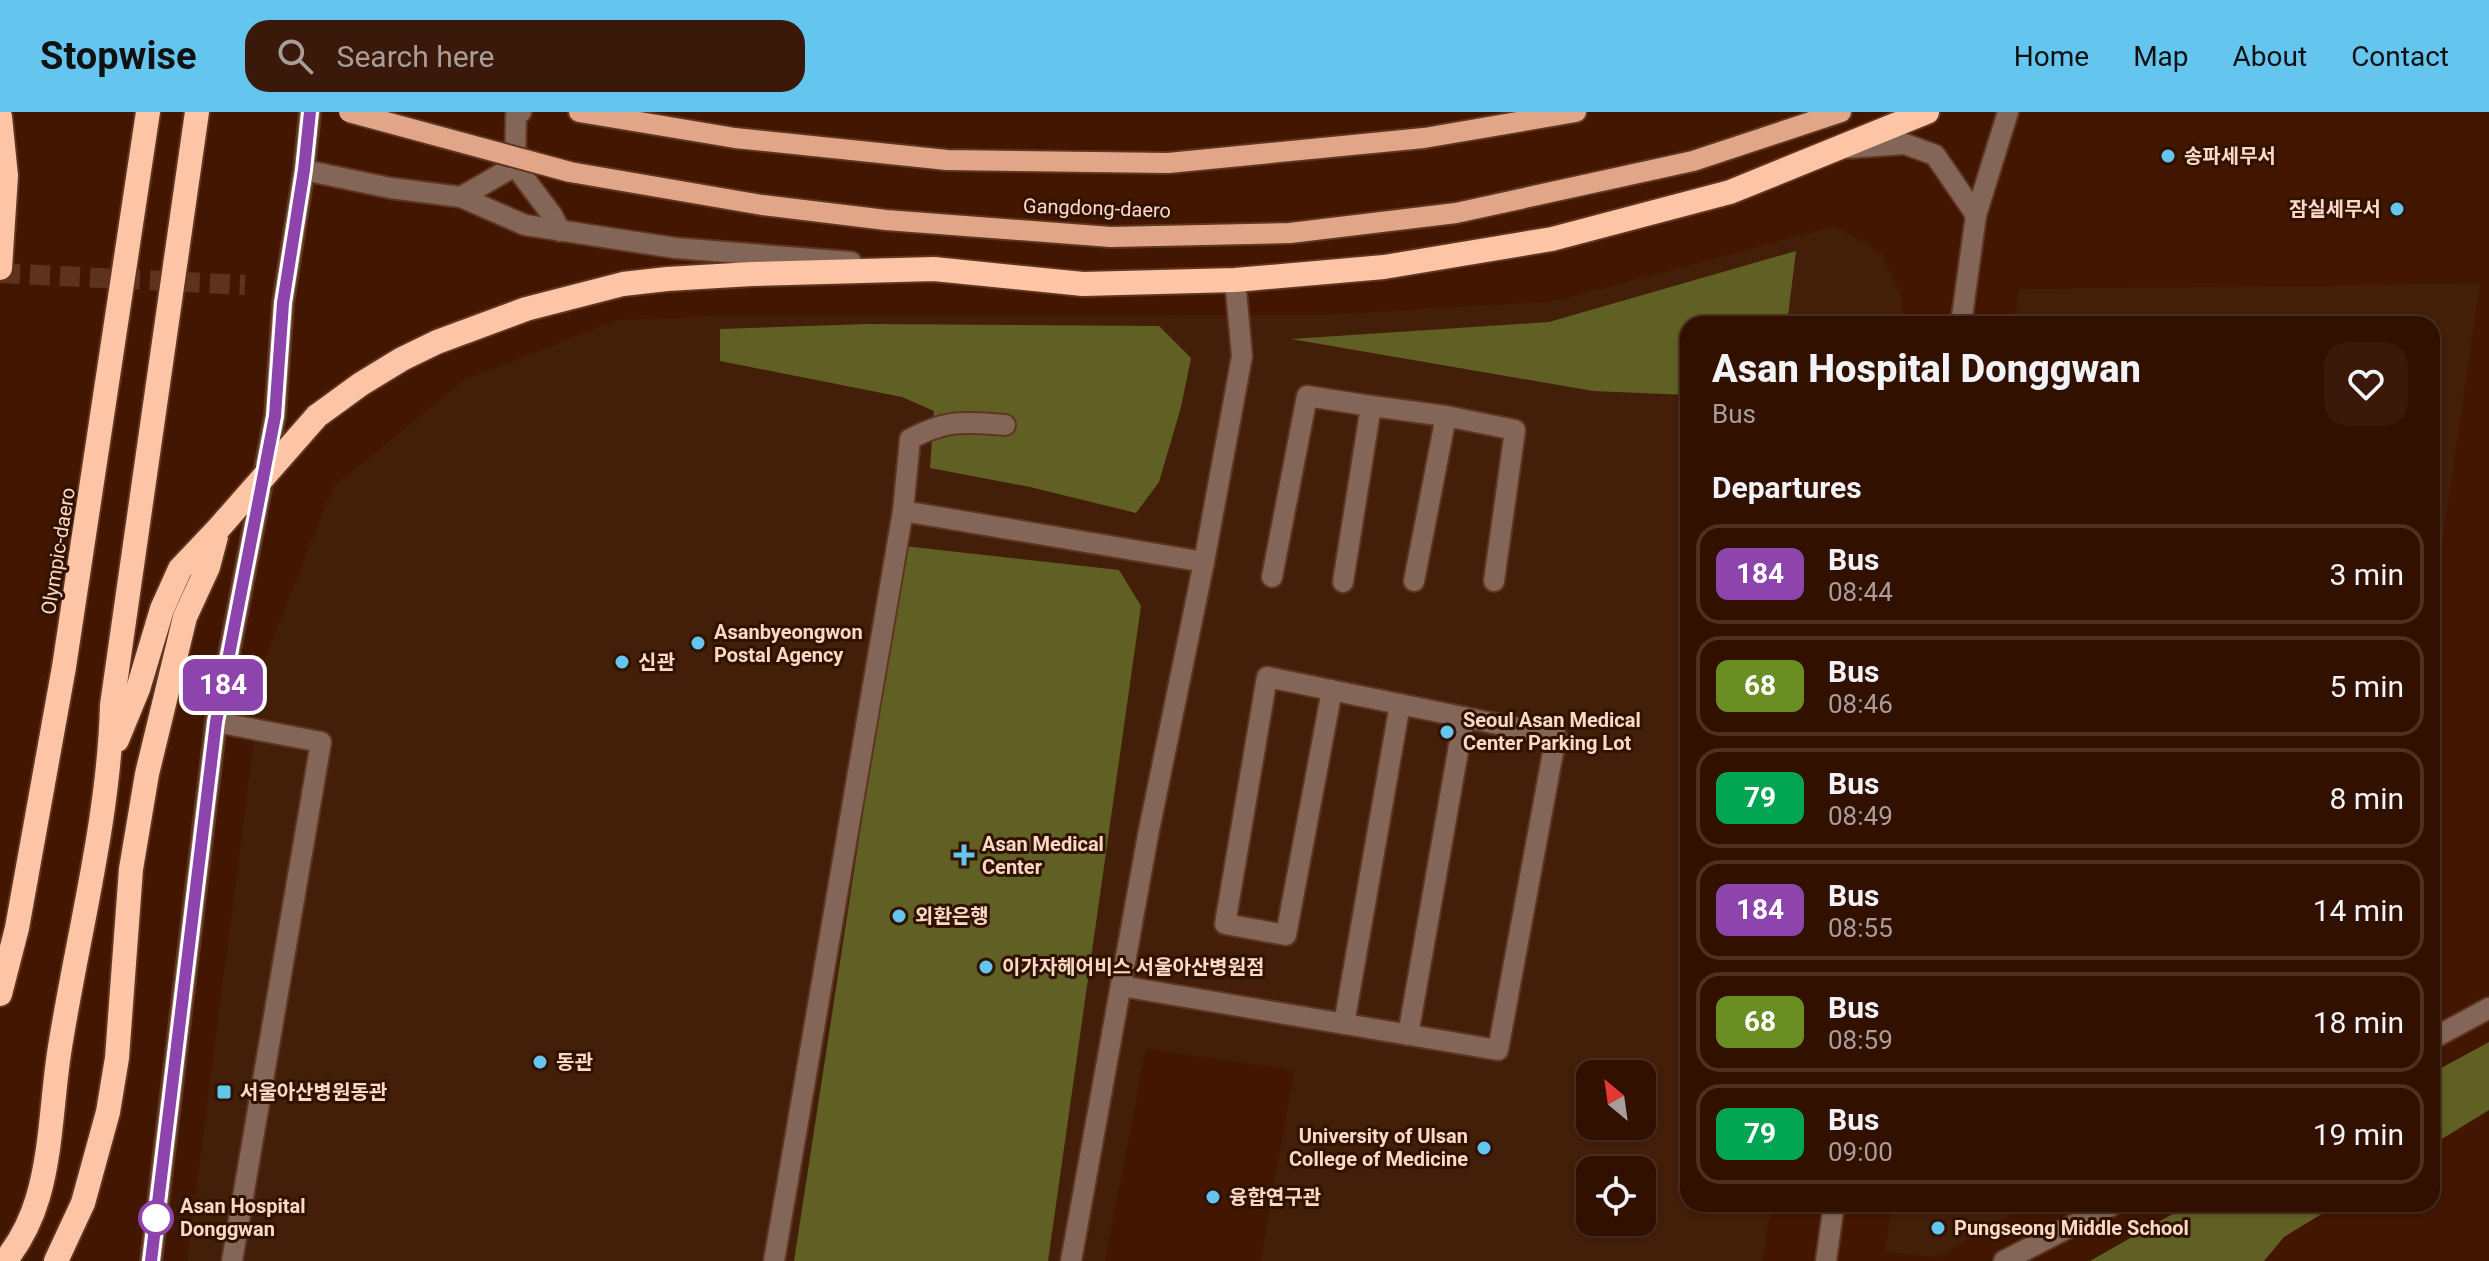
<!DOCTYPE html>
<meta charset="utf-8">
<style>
body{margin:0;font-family:Roboto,"Noto Sans KR",sans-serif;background:#3a190a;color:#f1f3f6;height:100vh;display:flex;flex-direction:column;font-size:30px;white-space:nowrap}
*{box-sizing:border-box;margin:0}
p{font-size:26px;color:#a89d99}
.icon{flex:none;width:44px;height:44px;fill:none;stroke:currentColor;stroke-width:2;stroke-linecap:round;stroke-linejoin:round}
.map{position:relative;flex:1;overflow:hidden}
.side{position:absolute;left:1680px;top:204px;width:760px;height:896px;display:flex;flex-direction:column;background:#321000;border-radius:24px;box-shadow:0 2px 6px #0004,0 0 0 2px #4d3022}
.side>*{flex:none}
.badge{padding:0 16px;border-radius:12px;font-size:28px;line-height:52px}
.needle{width:52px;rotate:331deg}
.controls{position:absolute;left:1576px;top:948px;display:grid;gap:16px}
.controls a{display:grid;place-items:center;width:80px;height:80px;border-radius:16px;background:#321000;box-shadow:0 2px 6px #0004,0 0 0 2px #4d3022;font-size:40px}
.map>.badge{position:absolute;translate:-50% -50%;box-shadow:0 0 0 4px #fff}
h2{padding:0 32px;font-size:30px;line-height:72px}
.round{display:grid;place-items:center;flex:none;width:84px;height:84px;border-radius:24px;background:#3a190a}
.head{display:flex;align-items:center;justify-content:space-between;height:136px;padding:0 32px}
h1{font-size:38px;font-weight:800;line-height:60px}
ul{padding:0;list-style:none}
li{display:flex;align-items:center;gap:24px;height:100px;margin:0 16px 12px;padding:0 16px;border:4px solid #4d3022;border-radius:24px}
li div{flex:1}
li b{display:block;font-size:30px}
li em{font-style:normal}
li .badge{min-width:88px;font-weight:700;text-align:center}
header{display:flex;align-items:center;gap:48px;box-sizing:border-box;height:112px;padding:0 40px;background:#64c5ee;color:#111}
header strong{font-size:38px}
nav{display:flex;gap:44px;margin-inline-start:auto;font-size:28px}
.search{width:560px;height:72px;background:#3a190a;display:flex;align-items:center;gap:20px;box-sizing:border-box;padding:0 28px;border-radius:24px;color:#a89d99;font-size:30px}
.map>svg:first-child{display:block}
.built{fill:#431f0a;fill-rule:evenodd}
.forest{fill:#605f24}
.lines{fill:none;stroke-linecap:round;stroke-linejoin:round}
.minor-tunnel{stroke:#5e331e;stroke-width:20;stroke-dasharray:20 10;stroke-linecap:butt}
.minor-casing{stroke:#603520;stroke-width:24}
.major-casing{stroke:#603520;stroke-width:24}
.highway-casing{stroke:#603520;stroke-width:28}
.minor{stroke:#836657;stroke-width:20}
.major{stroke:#e1a688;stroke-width:20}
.highway{stroke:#fdc4a6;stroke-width:24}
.major-bridge-casing{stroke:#603520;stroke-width:24;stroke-linecap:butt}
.highway-bridge-casing{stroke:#603520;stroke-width:28;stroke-linecap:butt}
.major-bridge{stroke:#e1a688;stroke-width:20}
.highway-bridge{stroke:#fdc4a6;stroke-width:24}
.line-casing{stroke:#fff;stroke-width:18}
.line{stroke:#8e44ad;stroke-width:12}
.poi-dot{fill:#64c5ee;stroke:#301201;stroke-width:3}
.stop-dot{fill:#fff;stroke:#8e44ad;stroke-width:4}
.labels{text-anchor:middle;stroke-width:6;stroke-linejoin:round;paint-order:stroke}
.poi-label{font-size:20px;font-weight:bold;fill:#fdd8c6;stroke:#301201;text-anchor:start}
.street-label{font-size:20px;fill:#fdd8c6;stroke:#301201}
.stop-label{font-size:20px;font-weight:bold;fill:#fdd8c6;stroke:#301201;text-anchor:start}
</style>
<header>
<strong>Stopwise</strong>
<div class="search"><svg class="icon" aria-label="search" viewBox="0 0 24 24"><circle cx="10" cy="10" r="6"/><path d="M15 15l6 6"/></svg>Search here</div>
<nav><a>Home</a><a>Map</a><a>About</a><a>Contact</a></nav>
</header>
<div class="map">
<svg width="2489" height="1149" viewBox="0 0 2489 1149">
<rect width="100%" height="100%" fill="#421600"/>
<g class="built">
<path d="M1835,114l46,27 20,43 3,28h-216v880h84l-10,57h-501l33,-191 -148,-21 -41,212h-918l77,-600 69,-174 131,-107 153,-60 105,-4 599,-1 235,-14zM1590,962h52v52h-52zM1590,1058h52v52h-52z"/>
<path d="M2480,172l-48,328v-288h-418l5,-35z"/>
<path d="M1892,1092h139l-94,53 -52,-5z"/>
</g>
<g class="forest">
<path d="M1796,139l-9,73h-99v71l-95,-4 -302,-52 258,-17z"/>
<path d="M867,212l292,2 32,32 -10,49 -22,75 -23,31 -106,-26 -100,-19 4,-57 -32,-14 -182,-36v-32z"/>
<path d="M904,434l215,24 22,36 -93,655h-254z"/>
<path d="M2489,930v68l-57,35v-72z"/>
<path d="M2190,1092h148l-54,33 -20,24h-174z"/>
</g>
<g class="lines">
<path class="minor-tunnel" d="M0,161l245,12"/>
<g class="minor-casing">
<g id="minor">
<path d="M521,0l-5,4 -1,50 37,49 8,16"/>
<path d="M1847,36l58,-4 30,11 41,60"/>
<path d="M304,58l86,18 71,9 64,28 150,23 176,14"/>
<path d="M461,85l54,-31"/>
<path d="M1961,212l15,-109 32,-103"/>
<path d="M1371,294l75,10"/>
<path d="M903,399l7,-72c38,-20 55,-17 95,-14"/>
<path d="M1272,465l35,-181 64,10 -28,176"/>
<path d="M1414,469l32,-165 69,14 -21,151"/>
<path d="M216,610l105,20 -89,519"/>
<path d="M1121,874l377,64 58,-314 -289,-59 -42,247 61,11 46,-245"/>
<path d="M1344,912l56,-320"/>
<path d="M1408,923l56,-318"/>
<path d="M2432,927l57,-31"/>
<path d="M151,1149l65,-539 59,-306 8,-113 21,-133 6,-58"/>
<path d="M774,1149l129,-750 301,51"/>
<path d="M1071,1149l77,-426 56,-273 38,-206 -7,-76"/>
<path d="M1826,1149l8,-57"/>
<path d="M2004,1149l110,-57"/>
</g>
</g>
<g class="major-casing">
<g id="major">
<path d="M579,0l156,26 212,22 221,3 256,-25 152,-26"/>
<path d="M762,93l124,15 225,17 179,-4 166,-20 237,-52 148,-49"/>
</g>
</g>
<g class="highway-casing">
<g id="highway">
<path d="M0,5l6,59 -6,92"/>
<path d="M317,304l44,-32 41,-25 35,-17 89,-33 97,-25 44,-5 85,-5 182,-5 149,15 152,-4 149,-13 168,-28 178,-47 197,-80"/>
<path d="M117,628l21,-51 24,-80 18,-40 36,-38"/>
<path d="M0,882l17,-66 47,-261 84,-555"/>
<path d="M5,1149c16,-20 26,-40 33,-64 14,-48 14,-101 22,-150 18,-113 49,-227 52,-342l85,-593"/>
<path d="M56,1149l27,-58 25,-91 9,-54 14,-189 16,-95 38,-157 23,-50 10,-38"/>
</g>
</g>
<use href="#minor" class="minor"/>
<use href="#major" class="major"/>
<use href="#highway" class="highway"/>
<g class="major-bridge-casing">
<path id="major-bridge" d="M349,0l221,60 192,33"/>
</g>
<g class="highway-bridge-casing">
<path id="highway-bridge" d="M218,417l99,-113"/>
</g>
<use href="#major-bridge" class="major-bridge"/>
<use href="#highway-bridge" class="highway-bridge"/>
</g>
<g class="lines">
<g class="line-casing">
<path id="line" d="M151,1149l65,-539 59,-306 8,-113 21,-133 6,-58"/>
</g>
<use href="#line" class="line"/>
</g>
<g class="poi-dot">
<circle cx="2168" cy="44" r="8"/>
<circle cx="2397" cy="97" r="8"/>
<circle cx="698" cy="531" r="8"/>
<circle cx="622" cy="550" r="8"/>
<circle cx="1447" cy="620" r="8"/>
<path d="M960 731h8v8h8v8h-8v8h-8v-8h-8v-8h8z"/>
<circle cx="899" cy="804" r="8"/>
<circle cx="986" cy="855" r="8"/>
<circle cx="540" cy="950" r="8"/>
<rect x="216" y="972" width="16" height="16" rx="4"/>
<circle cx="1484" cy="1036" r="8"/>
<circle cx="1213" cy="1085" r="8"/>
<circle cx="1938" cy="1116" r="8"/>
</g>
<circle class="stop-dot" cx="156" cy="1106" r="16"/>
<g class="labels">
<g class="poi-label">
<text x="2184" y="51">송파세무서</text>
<text x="2381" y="104" text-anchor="end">잠실세무서</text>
<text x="714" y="527">Asanbyeongwon<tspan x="714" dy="23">Postal Agency</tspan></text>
<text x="638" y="557">신관</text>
<text x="1463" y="615">Seoul Asan Medical<tspan x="1463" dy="23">Center Parking Lot</tspan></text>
<text x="982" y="739">Asan Medical<tspan x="982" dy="23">Center</tspan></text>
<text x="915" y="811">외환은행</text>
<text x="1002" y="862">이가자헤어비스 서울아산병원점</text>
<text x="556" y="957">동관</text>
<text x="240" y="987">서울아산병원동관</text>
<text x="1468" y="1031" text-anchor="end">University of Ulsan<tspan x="1468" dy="23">College of Medicine</tspan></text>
<text x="1229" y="1092">융합연구관</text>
<text x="1954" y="1123">Pungseong Middle School</text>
</g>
<g class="street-label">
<text transform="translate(1097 96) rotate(2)" y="7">Gangdong-daero</text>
<text transform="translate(58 439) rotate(-81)" y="7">Olympic-daero</text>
</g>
<g class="stop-label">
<text x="180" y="1101">Asan Hospital<tspan x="180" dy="23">Donggwan</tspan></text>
</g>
</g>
</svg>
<div class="controls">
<a><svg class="needle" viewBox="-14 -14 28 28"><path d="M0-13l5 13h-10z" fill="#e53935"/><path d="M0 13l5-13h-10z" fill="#a89d99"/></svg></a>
<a><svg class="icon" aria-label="locate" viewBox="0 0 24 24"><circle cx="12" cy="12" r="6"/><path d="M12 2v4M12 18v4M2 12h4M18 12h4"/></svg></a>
</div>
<b class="badge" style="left:223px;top:573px;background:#8e44ad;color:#fff">184</b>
<section class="side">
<div class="head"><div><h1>Asan Hospital Donggwan</h1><p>Bus</p></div><a class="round"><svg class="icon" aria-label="heart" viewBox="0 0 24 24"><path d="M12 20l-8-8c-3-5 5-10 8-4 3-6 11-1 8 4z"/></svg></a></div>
<h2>Departures</h2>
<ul>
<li><span class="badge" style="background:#8e44ad;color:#fff">184</span><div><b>Bus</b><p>08:44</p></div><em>3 min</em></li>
<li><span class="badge" style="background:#6b8e23;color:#fff">68</span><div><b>Bus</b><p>08:46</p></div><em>5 min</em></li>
<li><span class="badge" style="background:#00a651;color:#fff">79</span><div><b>Bus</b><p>08:49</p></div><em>8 min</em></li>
<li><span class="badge" style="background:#8e44ad;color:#fff">184</span><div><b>Bus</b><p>08:55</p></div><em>14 min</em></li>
<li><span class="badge" style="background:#6b8e23;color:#fff">68</span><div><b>Bus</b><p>08:59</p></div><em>18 min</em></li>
<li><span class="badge" style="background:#00a651;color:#fff">79</span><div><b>Bus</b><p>09:00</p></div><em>19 min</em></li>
</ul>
</section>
</div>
